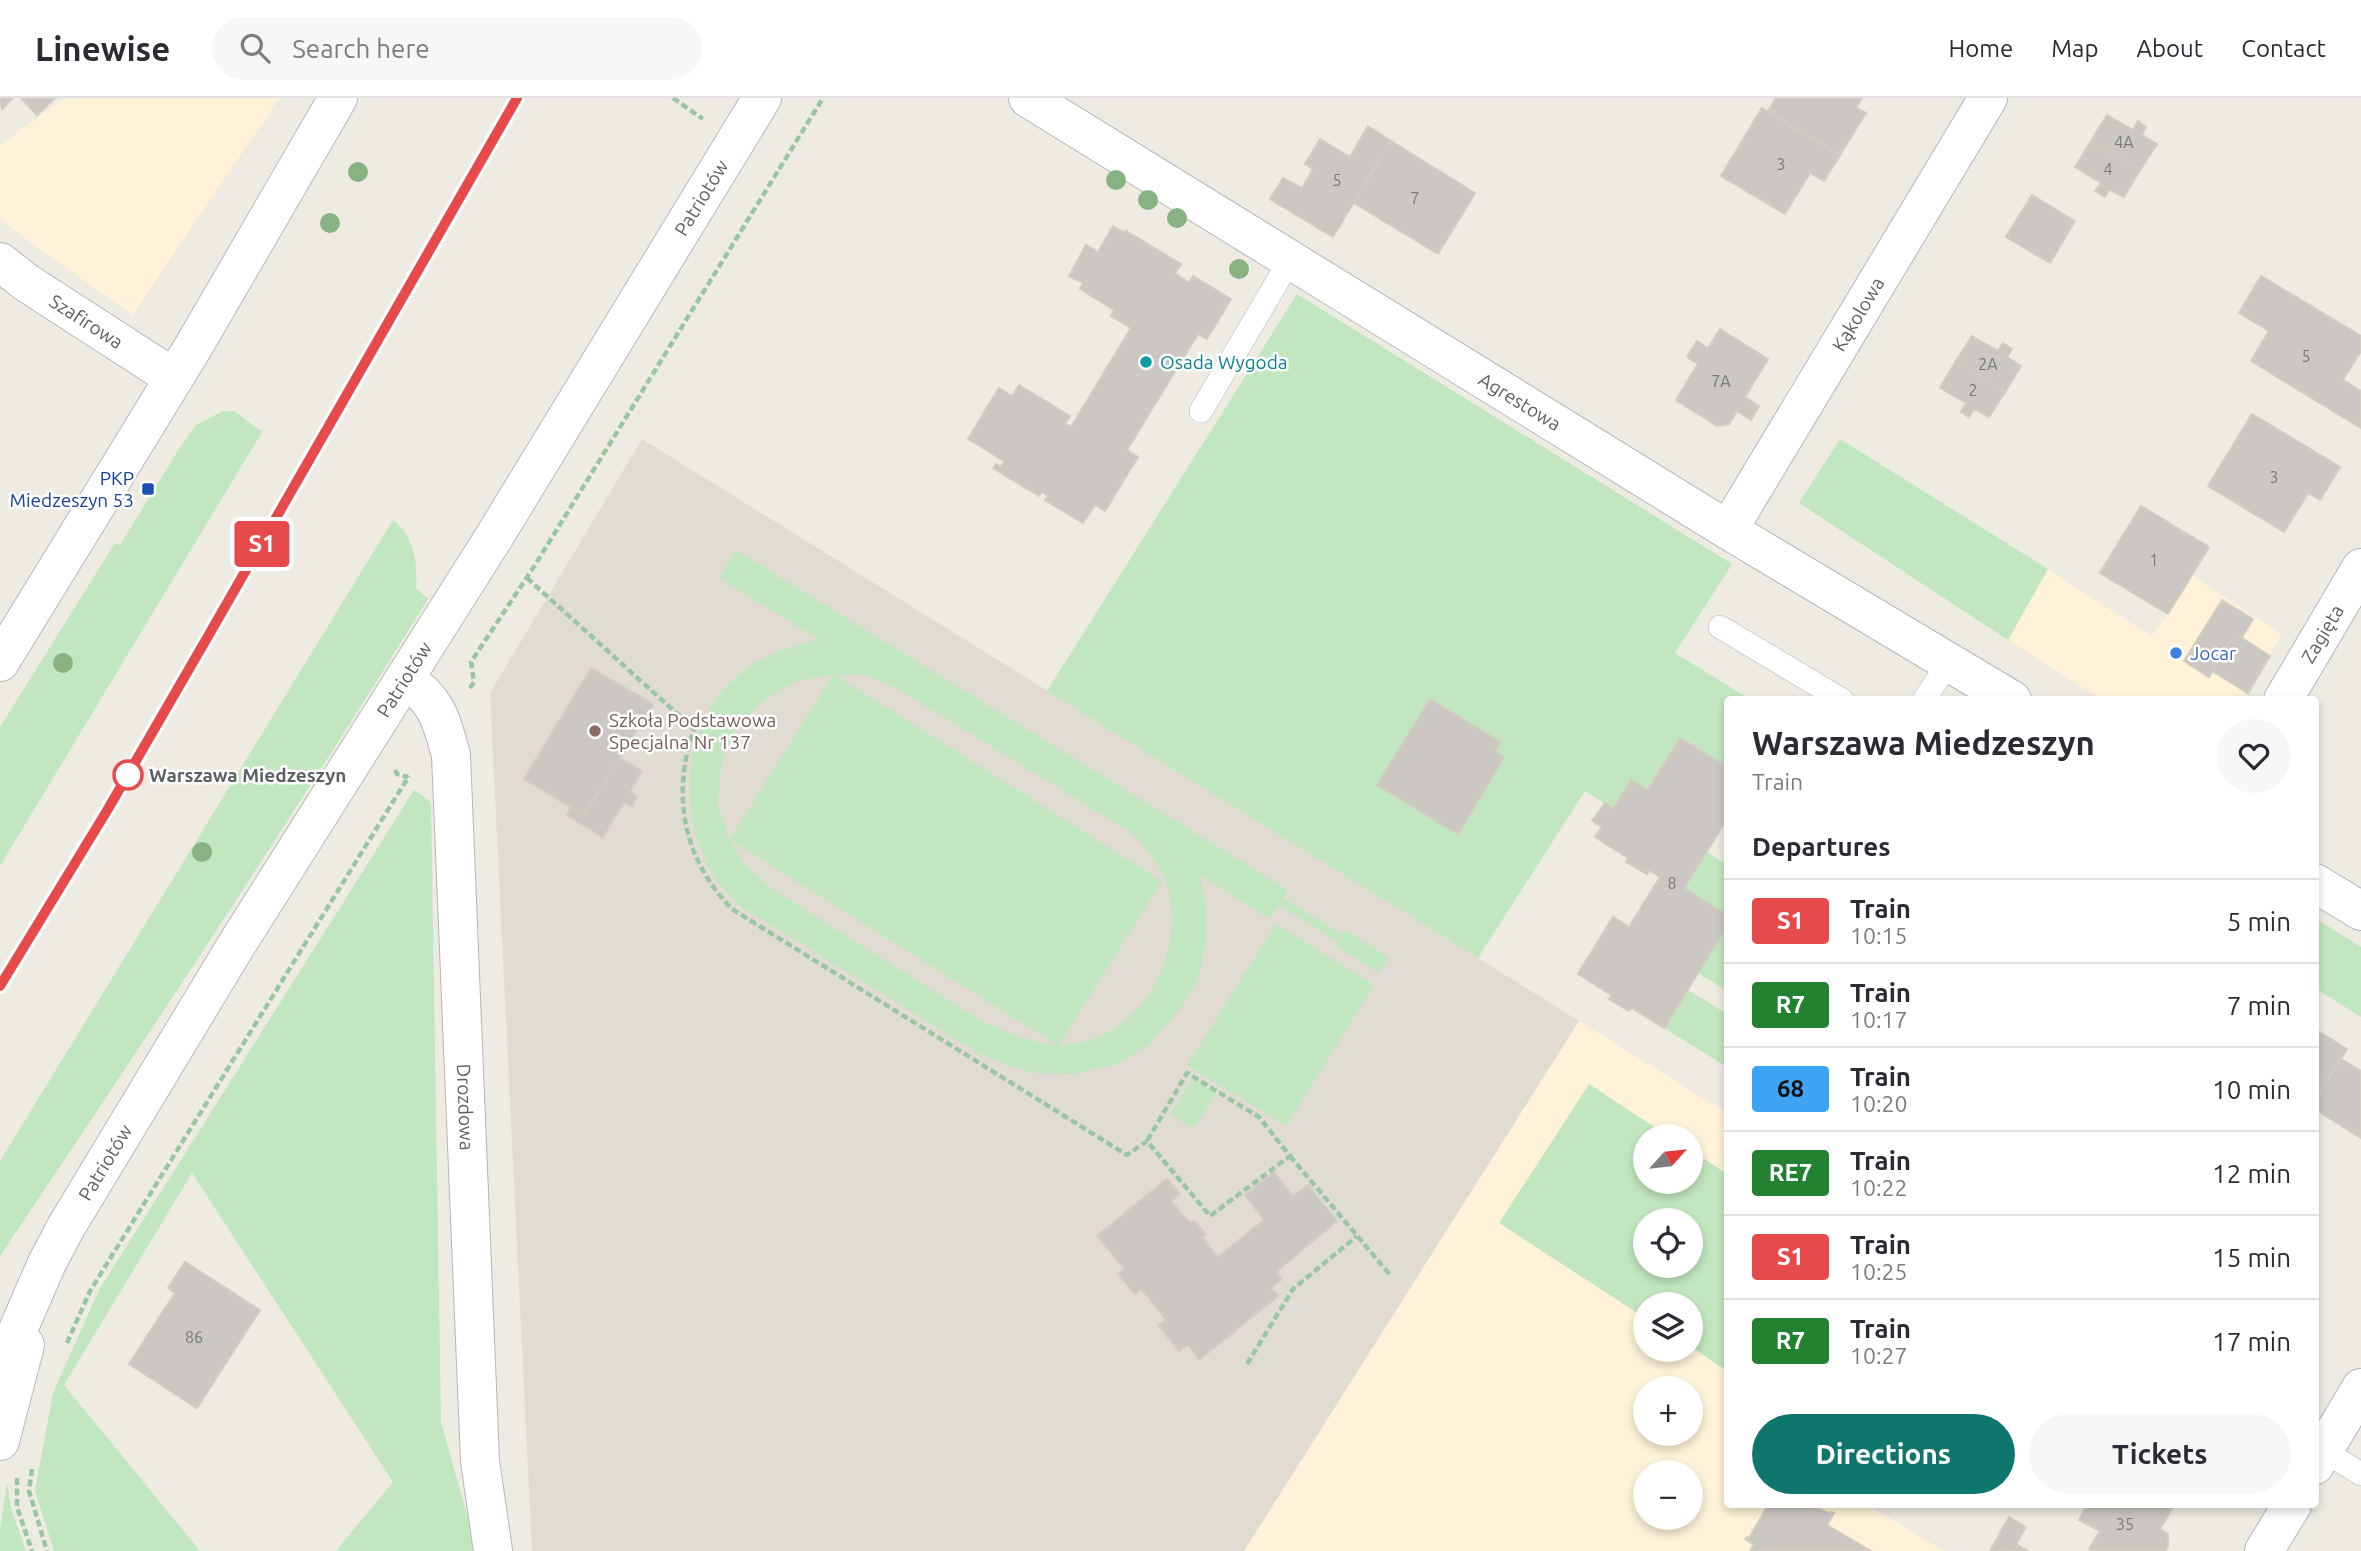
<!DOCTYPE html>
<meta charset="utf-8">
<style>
body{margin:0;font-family:Ubuntu,sans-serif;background:#f7f7f7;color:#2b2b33;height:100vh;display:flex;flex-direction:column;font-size:26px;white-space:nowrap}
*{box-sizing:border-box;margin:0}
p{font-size:23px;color:#7c7c81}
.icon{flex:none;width:38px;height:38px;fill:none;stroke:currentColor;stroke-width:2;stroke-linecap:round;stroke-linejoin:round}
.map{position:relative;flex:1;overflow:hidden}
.details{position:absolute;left:1724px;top:598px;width:595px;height:812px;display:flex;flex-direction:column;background:#fff;border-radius:7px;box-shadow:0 4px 10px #0003}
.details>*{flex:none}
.badge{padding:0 14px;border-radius:5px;font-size:24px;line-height:46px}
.needle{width:46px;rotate:63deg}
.fabs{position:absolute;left:1633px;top:1026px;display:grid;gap:14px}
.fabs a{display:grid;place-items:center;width:70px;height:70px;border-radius:50%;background:#fff;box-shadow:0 4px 10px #0003;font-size:35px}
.map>.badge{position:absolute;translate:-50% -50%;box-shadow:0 0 0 4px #fff}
h2{padding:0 28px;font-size:26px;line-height:63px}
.round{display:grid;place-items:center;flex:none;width:74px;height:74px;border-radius:37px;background:#f7f7f7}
.headline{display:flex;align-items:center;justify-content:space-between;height:119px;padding:0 28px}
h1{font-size:33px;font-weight:700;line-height:52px}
.button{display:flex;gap:14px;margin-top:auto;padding:14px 28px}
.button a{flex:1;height:80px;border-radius:42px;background:#0f766e;color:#fff;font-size:28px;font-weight:700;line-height:80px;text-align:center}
.button a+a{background:#f7f7f7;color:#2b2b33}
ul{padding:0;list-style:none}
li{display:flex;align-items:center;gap:21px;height:84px;padding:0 28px;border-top:2px solid #e1e1e2}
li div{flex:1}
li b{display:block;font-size:26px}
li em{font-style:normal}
li .badge{min-width:77px;font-weight:700;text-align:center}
header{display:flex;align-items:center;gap:42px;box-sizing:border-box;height:98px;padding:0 35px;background:#fff;border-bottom:2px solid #e1e1e2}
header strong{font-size:33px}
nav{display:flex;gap:38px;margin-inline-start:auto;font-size:24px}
.search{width:490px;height:63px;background:#f7f7f7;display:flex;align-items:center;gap:18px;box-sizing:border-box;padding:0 24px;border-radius:38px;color:#7c7c81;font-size:26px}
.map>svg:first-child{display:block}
.commercial{fill:#fef2d8;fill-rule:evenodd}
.education{fill:#e0dcd4}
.green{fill:#c2e6bf;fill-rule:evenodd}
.building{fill:#cbc7c2;stroke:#d3ccc1;stroke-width:2}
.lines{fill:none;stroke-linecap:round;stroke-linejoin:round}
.lane-casing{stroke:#b3b6ba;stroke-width:24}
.street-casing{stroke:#b3b6ba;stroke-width:40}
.secondary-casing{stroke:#b4b9bd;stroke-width:40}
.path{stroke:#98c7a1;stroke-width:4.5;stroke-dasharray:7 3.5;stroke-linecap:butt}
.lane{stroke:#fff;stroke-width:23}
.street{stroke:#fff;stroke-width:38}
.secondary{stroke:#fff;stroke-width:38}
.rail{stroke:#b2b3b4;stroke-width:5;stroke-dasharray:2 9;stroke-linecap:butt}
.tree{fill:#89b282}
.line-casing{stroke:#fff;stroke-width:16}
.line{stroke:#e74a4a;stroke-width:10}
.culture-dot{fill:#0f9aa8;stroke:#fff;stroke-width:2.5}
.transit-dot{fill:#1a4fb4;stroke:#fff;stroke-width:2.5}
.shop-dot{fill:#3f7fe0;stroke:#fff;stroke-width:2.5}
.education-dot{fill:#8d6e63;stroke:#fff;stroke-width:2.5}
.stop-dot{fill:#fff;stroke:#e74a4a;stroke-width:3.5}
.labels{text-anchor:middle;stroke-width:5;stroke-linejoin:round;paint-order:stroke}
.number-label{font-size:16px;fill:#777a7c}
.street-label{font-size:19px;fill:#5b6064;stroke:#fff}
.culture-label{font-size:19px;fill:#0d838f;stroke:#fff;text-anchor:start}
.transit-label{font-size:19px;fill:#164399;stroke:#fff;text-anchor:end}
.shop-label{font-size:19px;fill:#366cbe;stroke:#fff;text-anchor:start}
.education-label{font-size:19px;fill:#785e54;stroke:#fff;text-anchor:start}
.stop-label{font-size:19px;font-weight:bold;fill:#5b6064;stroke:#fff;text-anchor:start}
</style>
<header>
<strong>Linewise</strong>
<div class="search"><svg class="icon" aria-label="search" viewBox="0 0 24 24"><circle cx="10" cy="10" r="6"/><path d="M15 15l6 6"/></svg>Search here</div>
<nav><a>Home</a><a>Map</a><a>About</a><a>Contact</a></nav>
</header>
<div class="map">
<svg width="2361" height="1453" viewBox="0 0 2361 1453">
<rect width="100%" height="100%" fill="#eeebe3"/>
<g class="commercial">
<path d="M64,0h215l-146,217 -113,-80 -20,-18v-72z"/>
<path d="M2048,471l103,67 17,-22 23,-39 91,60 -41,65h-138l-95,-60z"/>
<path d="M1579,923l148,92v392h141l76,46h-700zM1645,1038h45v45h-45zM1645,1122h45v45h-45zM1645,1206h45v45h-45zM1645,1290h45v45h-45zM1645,1374h45v45h-45z"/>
</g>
<path class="education" d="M642,341l937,582 -335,530h-712l-42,-858z"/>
<g class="green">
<path d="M1297,196l435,270 -57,89 76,47h-24v67l-47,-29 -32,52 -35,19 -28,-18 -107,167 -431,-267z"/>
<path d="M223,313h11l28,21 -262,434v-139l115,-184 5,2 59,-96 17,-24z"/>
<path d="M1840,341l208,130 -40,71 -209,-137z"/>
<path d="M393,422c21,15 25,43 23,68l12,11c-138,222 -282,440 -428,657v-95z"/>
<path d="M736,452l552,340 -5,8 59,36 3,-4 44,27 -10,16 -43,-27 2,-4 -59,-37 -9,14 -71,-44 7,30v36l-8,38 -18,30 -31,36 -31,19 -44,10 -40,-1 -28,-8 -28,-12 -238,-147c-8,-9 -19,-18 -25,-28 -33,-53 -35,-126 0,-178 6,-10 17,-19 26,-27 24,-21 49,-24 77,-34l-99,-61zM833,577l-103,164 -12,-32 3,-42 13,-34 28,-29 31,-20zM835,577h29l34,14 235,145c17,19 33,38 37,64 11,71 -36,145 -111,147l103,-164zM731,743h1l325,204c-30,-4 -55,-14 -82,-28l-204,-129 -29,-26z"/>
<path d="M414,692l17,12 10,620 36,129h-141l57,-69 -201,-309 -128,212 136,166h-146l-19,-60 18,-98 46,-103z"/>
<path d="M1707,754l20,13v50l-43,-27z"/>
<path d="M2315,820l46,29v70l-46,-29z"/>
<path d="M1276,826l98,61 -88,141 -99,-61z"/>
<path d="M1727,828v65l-29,-18z"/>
<path d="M1688,892l39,24v53l-63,-39z"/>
<path d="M1193,981l23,15 -23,35 -23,-15z"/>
<path d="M1589,986l79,52h-23v45h45l1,-31 36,24v197l-36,-24 -1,-43h-45v14l-146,-95zM1645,1122h45v45h-45z"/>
<path d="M7,1385l4,25 15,43h-26v-21z"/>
</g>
<g class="building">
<path d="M0,0h13l-11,11z"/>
<path d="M21,0h34l-18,17z"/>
<path d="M1776,0h86l-6,10 10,5 -26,42 -72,-44z"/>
<path d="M1762,10l78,47 -16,26 -14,-8 -25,41 -64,-38z"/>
<path d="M2107,17l26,15 5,-9 8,6 -4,8 15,9 -17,26 -49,-29z"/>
<path d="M1368,28l23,15 -58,96 -63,-38 13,-21 19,10 11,-19 -8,-5 15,-25 30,18z"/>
<path d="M1391,43l84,52 -37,61 -84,-51z"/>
<path d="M2091,43l49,29 -16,27 -15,-8 -4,8 -10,-6 6,-8 -26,-16z"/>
<path d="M2032,97l43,26 -25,42 -44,-26z"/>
<path d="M1113,128l12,7 1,-2 55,33 -6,9 14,10 4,-7 38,23 -24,40 -9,-5 -71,116 11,7 -33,54 -10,-6 -12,18 -38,-23 3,-4 -6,-4 -3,4 -46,-28 3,-4 5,3 3,-6 -36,-22 31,-51 13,8 7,-11 51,31 -5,8 6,3 60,-99 -20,-12 3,-6 -34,-21 3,-6 -14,-7 17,-31 12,7z"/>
<path d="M2261,178l100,60v15l-18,29 18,11v37l-110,-67 18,-30 -30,-18z"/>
<path d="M1720,231l48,30 -23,38 14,9 -8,14 -14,-9 -8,13 -12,2 -41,-26 22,-36 -11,-7 10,-16 11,7z"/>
<path d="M1972,238l26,15 5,-8 9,6 -5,8 14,9 -16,26 -49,-31z"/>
<path d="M1956,263l49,31 -16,25 -15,-8 -5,8 -8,-5 5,-9 -26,-15z"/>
<path d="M2252,316l88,53 -20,33 -12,-7 -24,39 -76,-46z"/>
<path d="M2141,408l68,41 -41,67 -68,-41z"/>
<path d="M2222,502l31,19 -11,18 -6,-3 -27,43 -25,-16z"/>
<path d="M2236,536l34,22 -22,37 -36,-22z"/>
<path d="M591,570l62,36 -69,111 -60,-36z"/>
<path d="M1430,601l70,43 -5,9 9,6 -46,77 -81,-49z"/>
<path d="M1680,640l47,29v52l-43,69 43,27v11l-63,102 -32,-20 -3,3 -20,-12 2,-4 -33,-21 35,-57 16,10 31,-50 -11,-7 -2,4 -21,-12 2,-4 -33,-21 7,-10 -10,-6 13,-18 8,6 18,-29 17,10z"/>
<path d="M620,660l22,13 -12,21 7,5 -5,10 -8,-5 -21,35 -36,-22 4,-8 13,8z"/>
<path d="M2315,931l32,20 -32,51z"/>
<path d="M2341,961l20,12v67l-46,-29v-9z"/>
<path d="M1274,1074l19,24 15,-11 29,36 -61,51 6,7 -11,9 7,8 -79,64 -11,-16 -9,7 -21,-26 8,-5 -25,-32 -6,6 -17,-20 7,-5 -28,-33 70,-57 13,15 -9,7 16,19 5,3 2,-2 12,13 -4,3 16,20 46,-37 -19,-25z"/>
<path d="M185,1164l75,48 -63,98 -68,-44 46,-71 -7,-5z"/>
<path d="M1810,1407l21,9 1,-2 2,1 -7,12 44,26h-121l4,-6 -9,-6 2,-2 2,1 18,-31 -2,-2z"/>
<path d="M2087,1407h87l-14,24 8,5v13l-3,4h-73l-3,-2 11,-18 -21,-11z"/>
<path d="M2009,1419l17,10 -10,17 12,7h-38z"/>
</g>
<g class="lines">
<g class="lane-casing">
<g id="lane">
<path d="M1201,313l89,-151"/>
<path d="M1720,529l122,73"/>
<path d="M1924,602l25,-38"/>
<path d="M2324,1353l37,23"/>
</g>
</g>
<g class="street-casing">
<g id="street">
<path id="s1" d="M1028,0l700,432 284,170"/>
<path id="s2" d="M0,164l27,21 147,95"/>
<path id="s3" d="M1728,432l260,-432"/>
<path id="s4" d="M405,581c32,21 36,40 46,76l29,706 13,90"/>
<path id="s5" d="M2283,602l78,-132"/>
<path d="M2315,785l46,28"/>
<path d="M2315,1367l46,-77"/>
<path d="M2264,1453l28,-46"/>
</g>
</g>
<g class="secondary-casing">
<g id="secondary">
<path d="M0,564l192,-313 146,-251"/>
<path id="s6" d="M0,1273l47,-108 19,-36 171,-283 257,-407 268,-439"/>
<path d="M0,1343l25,-96"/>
</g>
</g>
<g class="path">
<path d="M673,0l30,21"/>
<path d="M527,480l167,151c-23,66 -11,130 38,180l395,246 20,-14 63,75 80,-60 -31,-39 -72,-44 -40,68"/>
<path d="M470,590l4,-6 -3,-20 64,-97 288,-467"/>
<path d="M395,672l2,4 11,3"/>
<path d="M1290,1058l101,120"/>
<path d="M67,1245l23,-52 319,-515"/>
<path d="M1247,1266l46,-75 64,-53"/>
<path d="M32,1371l-3,22 18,60"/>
<path d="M17,1380v29l15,44"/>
</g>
<use href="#lane" class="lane"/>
<use href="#street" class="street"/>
<use href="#secondary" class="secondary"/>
<path class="rail" d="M0,888c178,-293 347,-591 517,-888"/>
</g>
<g class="tree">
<circle cx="358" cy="74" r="10"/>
<circle cx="1116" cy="82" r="10"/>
<circle cx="1148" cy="102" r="10"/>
<circle cx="1177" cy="120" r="10"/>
<circle cx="330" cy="125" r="10"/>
<circle cx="1239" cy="171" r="10"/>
<circle cx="63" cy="565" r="10"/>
<circle cx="202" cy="754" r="10"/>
</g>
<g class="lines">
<g class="line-casing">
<path id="line" d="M0,888l108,-177 99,-171 310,-540"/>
</g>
<use href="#line" class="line"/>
</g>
<circle class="culture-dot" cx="1146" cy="264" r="7"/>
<rect class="transit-dot" x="141" y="384" width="14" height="14" rx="3.5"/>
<circle class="shop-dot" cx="2176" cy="555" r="7"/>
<circle class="education-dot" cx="595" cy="633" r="7"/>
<circle class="stop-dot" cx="128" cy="677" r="14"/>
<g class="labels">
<g class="number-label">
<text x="2124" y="50">4A</text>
<text x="1781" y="72">3</text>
<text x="2108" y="77">4</text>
<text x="1337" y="88">5</text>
<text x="1415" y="106">7</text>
<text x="2306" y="264">5</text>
<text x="1988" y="272">2A</text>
<text x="1721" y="289">7A</text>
<text x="1973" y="298">2</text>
<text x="2274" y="385">3</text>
<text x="2154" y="468">1</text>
<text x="1672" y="791">8</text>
<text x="194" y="1245">86</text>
<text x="2125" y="1432">35</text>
</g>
<g class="street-label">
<text dy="7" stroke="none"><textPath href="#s6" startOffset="1368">Patriotów</textPath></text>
<text dy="7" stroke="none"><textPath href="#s3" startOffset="252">Kąkolowa</textPath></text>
<text dy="7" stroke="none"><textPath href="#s2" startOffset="105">Szafirowa</textPath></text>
<text dy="7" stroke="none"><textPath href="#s1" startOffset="578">Agrestowa</textPath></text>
<text dy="7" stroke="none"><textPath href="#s5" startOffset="77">Zagięta</textPath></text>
<text dy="7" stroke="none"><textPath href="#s6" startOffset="802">Patriotów</textPath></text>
<text dy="7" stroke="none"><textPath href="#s4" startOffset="444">Drozdowa</textPath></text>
<text dy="7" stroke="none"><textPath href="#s6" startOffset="234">Patriotów</textPath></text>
</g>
<g class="culture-label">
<text x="1160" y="271">Osada Wygoda</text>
</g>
<g class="transit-label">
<text x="134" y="387">PKP<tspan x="134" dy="22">Miedzeszyn 53</tspan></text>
</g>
<g class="shop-label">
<text x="2190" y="562">Jocar</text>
</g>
<g class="education-label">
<text x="609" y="629">Szkoła Podstawowa<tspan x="609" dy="22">Specjalna Nr 137</tspan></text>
</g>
<g class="stop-label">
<text x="149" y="684">Warszawa Miedzeszyn</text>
</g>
</g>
</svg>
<div class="fabs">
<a><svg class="needle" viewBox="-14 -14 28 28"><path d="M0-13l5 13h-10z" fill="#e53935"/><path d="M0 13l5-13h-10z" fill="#7c7c81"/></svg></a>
<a><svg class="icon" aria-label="locate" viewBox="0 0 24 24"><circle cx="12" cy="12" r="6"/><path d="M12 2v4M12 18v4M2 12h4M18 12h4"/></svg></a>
<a><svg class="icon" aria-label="layers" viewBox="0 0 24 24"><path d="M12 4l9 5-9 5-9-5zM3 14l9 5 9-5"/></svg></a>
<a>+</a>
<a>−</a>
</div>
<b class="badge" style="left:262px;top:446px;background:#e74a4a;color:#fff">S1</b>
<section class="details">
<div class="headline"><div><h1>Warszawa Miedzeszyn</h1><p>Train</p></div><a class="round"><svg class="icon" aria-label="heart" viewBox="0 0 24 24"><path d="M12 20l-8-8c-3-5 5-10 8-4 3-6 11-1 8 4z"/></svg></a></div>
<h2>Departures</h2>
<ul>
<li><span class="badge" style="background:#e74a4a;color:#fff">S1</span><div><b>Train</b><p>10:15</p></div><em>5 min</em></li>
<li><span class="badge" style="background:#238132;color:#fff">R7</span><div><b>Train</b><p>10:17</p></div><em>7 min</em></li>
<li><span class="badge" style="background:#3ea5f4;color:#111">68</span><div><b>Train</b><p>10:20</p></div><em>10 min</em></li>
<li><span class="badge" style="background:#238132;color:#fff">RE7</span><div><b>Train</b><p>10:22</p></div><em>12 min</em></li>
<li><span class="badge" style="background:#e74a4a;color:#fff">S1</span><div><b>Train</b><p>10:25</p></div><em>15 min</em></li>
<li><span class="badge" style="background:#238132;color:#fff">R7</span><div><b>Train</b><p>10:27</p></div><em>17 min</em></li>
</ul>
<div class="button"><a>Directions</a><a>Tickets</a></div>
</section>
</div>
